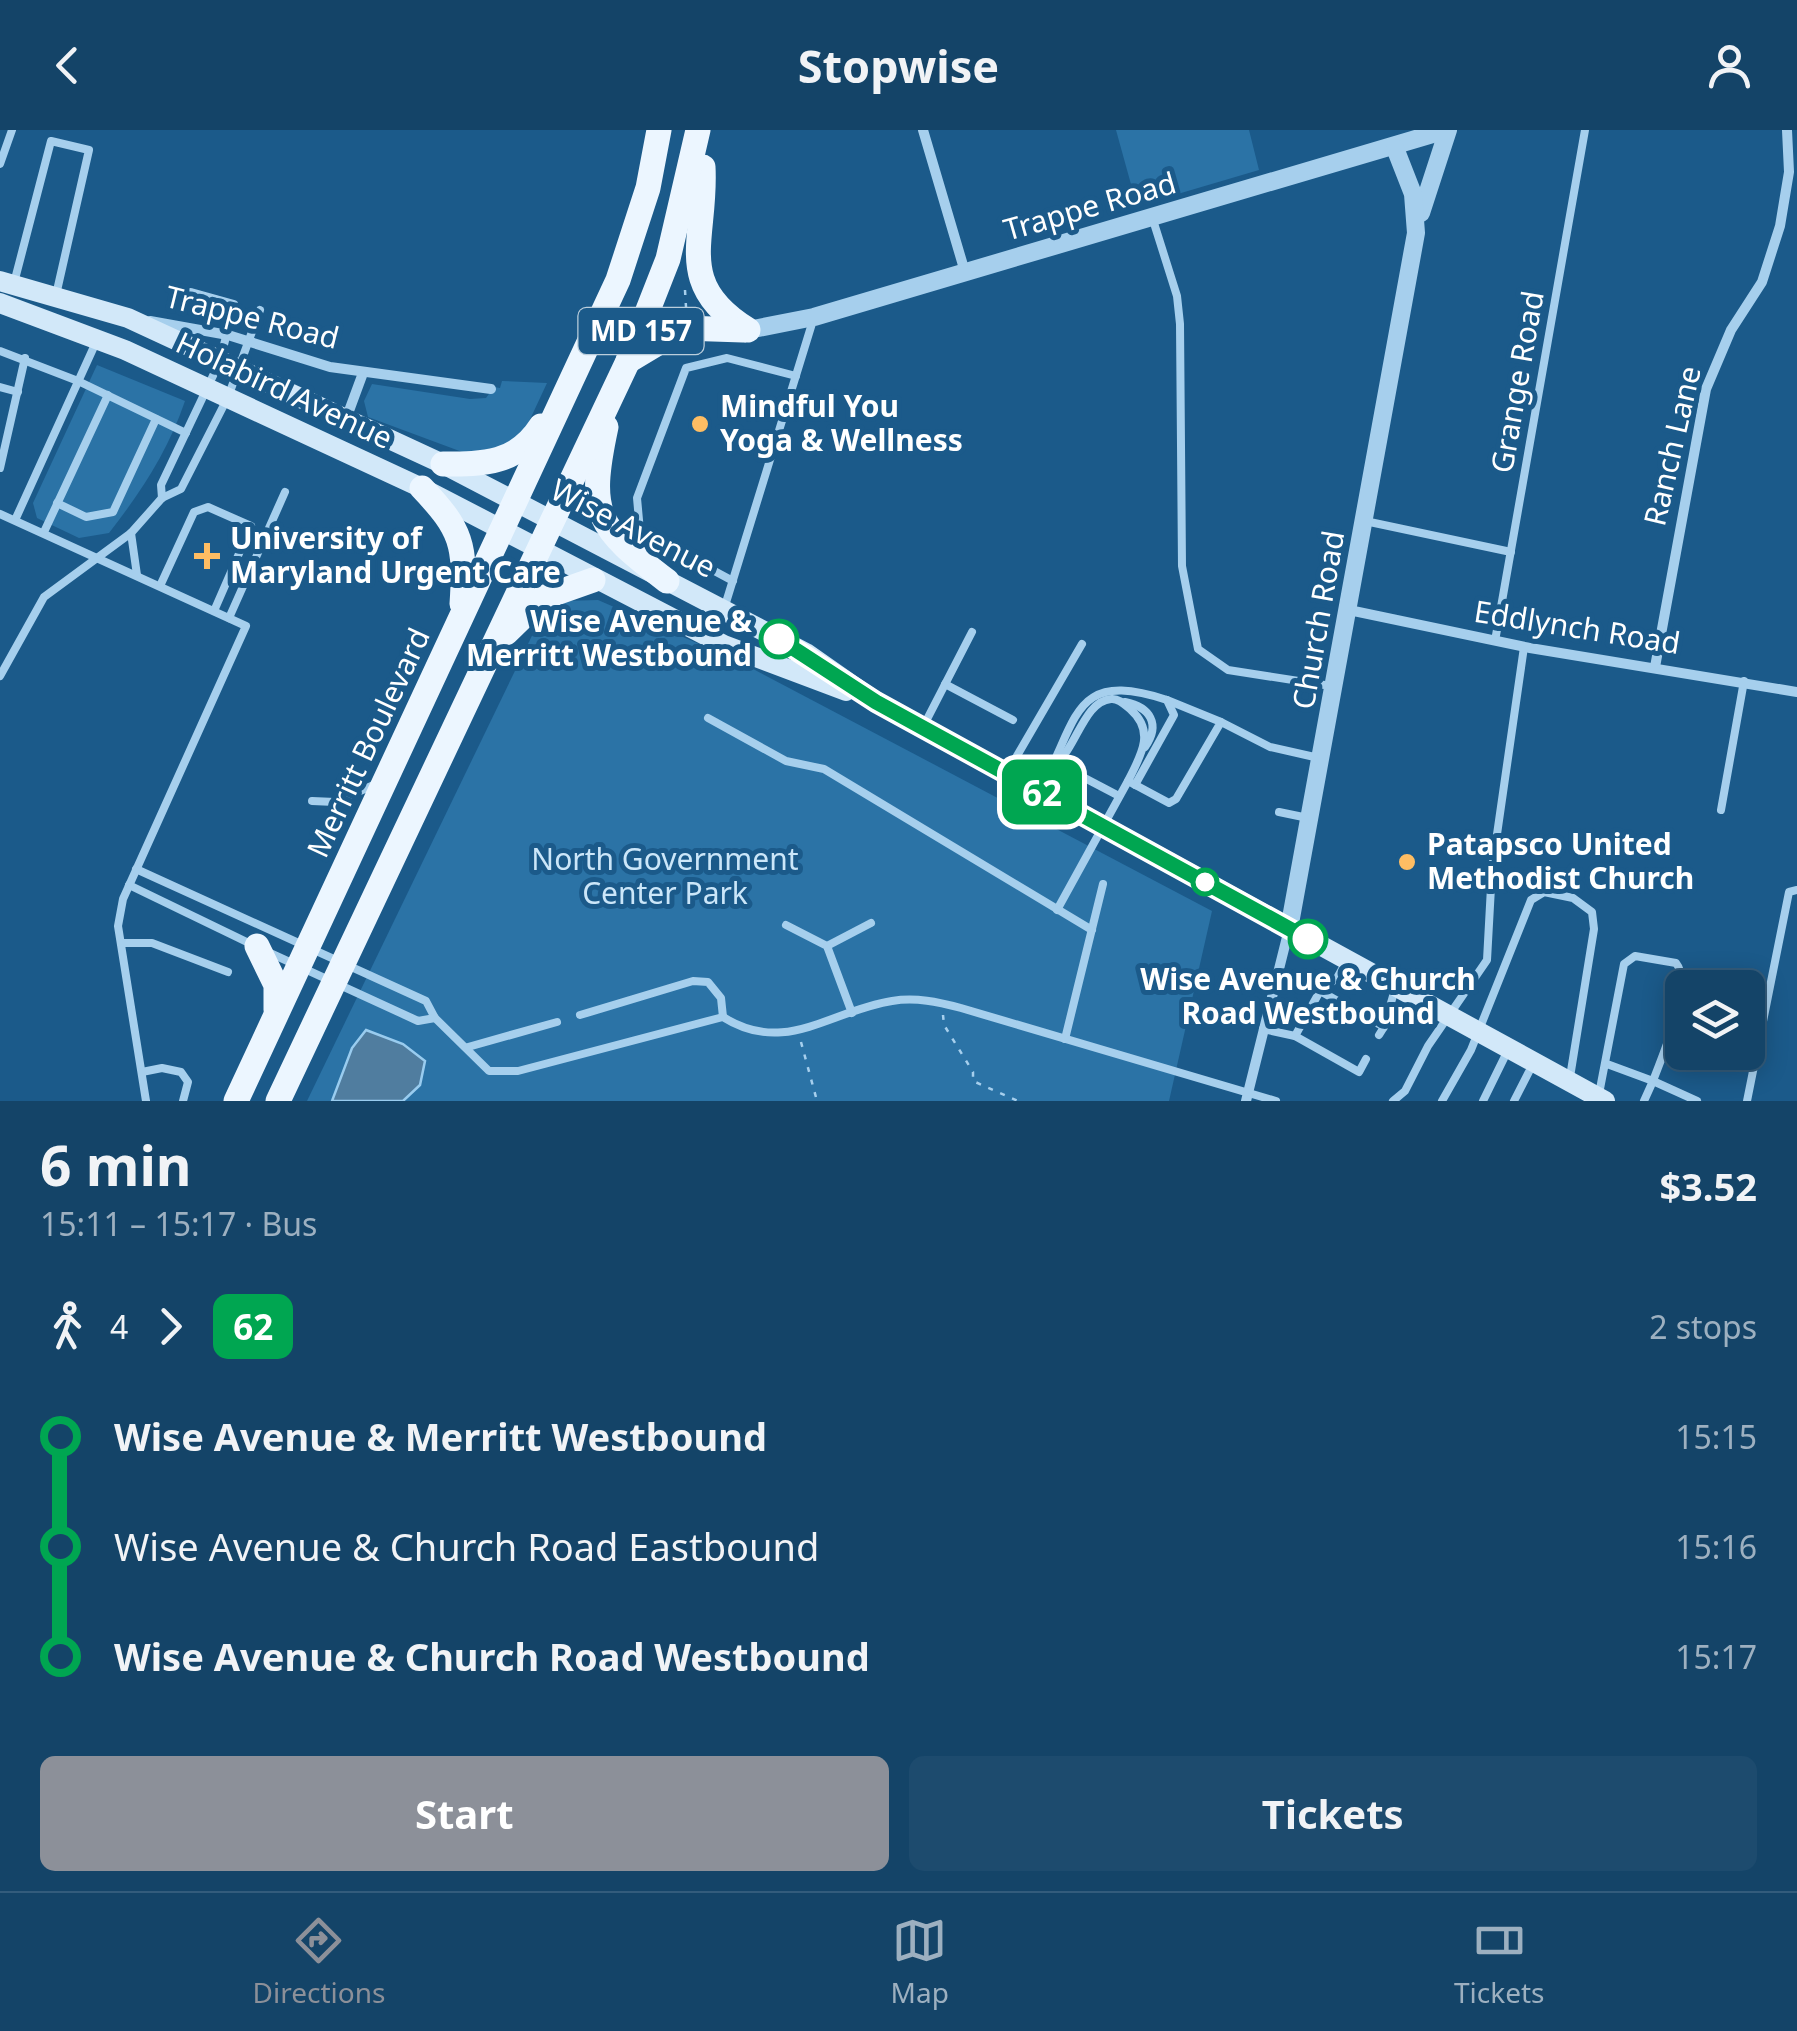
<!DOCTYPE html>
<meta charset="utf-8">
<style>
body{margin:0;font-family:"Noto Sans",sans-serif;background:#1d4b6e;color:#f1f3f6;height:100vh;display:flex;flex-direction:column;font-size:38px;white-space:nowrap}
*{box-sizing:border-box;margin:0}
p{font-size:32px;color:#9db0c0}
.icon{flex:none;width:55px;height:55px;fill:none;stroke:currentColor;stroke-width:2;stroke-linecap:round;stroke-linejoin:round}
.map{position:relative;height:971px;overflow:hidden}
.sheet{display:flex;flex-direction:column;background:#144468;flex:1}
.sheet>*{flex:none}
.badge{padding:0 20px;border-radius:15px;font-size:35px;line-height:65px}
.fabs{position:absolute;left:1665px;top:840px;display:grid;gap:20px}
.fabs a{display:grid;place-items:center;width:100px;height:100px;border-radius:15px;background:#144468;box-shadow:0 5px 25px #0003,0 0 0 2px #335c7c;font-size:50px}
.map>.badge{position:absolute;translate:-50% -50%;box-shadow:0 0 0 5px #fff}
.legs{display:flex;align-items:center;gap:15px;height:110px;padding:0 40px;font-size:32px}
.legs p{margin-inline-start:auto}
.summary{display:flex;align-items:center;justify-content:space-between;height:170px;padding:0 40px}
h1{font-size:55px;font-weight:700;line-height:75px}
.button{display:flex;gap:20px;margin-top:auto;padding:20px 40px}
.button a{flex:1;height:115px;border-radius:15px;background:#8c9099;color:#fff;font-size:40px;font-weight:700;line-height:115px;text-align:center}
.button a+a{background:#1d4b6e;color:#f1f3f6}
ul{padding:0 40px;list-style:none}
li{display:flex;align-items:center;gap:35px;height:110px;font-size:38px}
li i{display:grid;place-items:center;width:15px;height:100%;margin:0 12px;background:currentColor}
li i::after{content:'';width:25px;height:25px;margin:-12px;border:8px solid;border-radius:50%;background:#144468}
li p{margin-inline-start:auto}
li:first-child i{background:linear-gradient(#0000 50%,currentColor 0)}
li:last-child i{background:linear-gradient(currentColor 50%,#0000 0)}
header{display:flex;justify-content:space-between;align-items:center;height:130px;padding:0 40px;background:#144468;font-size:45px;font-weight:700}
.menu{display:flex;justify-content:space-around;align-items:center;height:140px;border-top:2px solid #335c7c;background:#144468;font-size:28px;color:#9db0c0}
.menu a{display:grid;justify-items:center;gap:5px}
.menu .selected{color:#8c9099}
.map>svg:first-child{display:block}
.green{fill:#2b73a6}
.water{fill:#507d9f;stroke:#99ccef;stroke-width:2.5}
.lines{fill:none;stroke-linecap:round;stroke-linejoin:round}
.path{stroke:#a6cfed;stroke-width:2.5;stroke-dasharray:5 8;stroke-linecap:butt}
.service{stroke:#a6cfed;stroke-width:8}
.minor{stroke:#a6cfed;stroke-width:10}
.tertiary{stroke:#a6cfed;stroke-width:18}
.secondary{stroke:#d2e8f9;stroke-width:20}
.primary{stroke:#ecf6ff;stroke-width:25}
.line-1-casing{stroke:#fff;stroke-width:22}
.line-1{stroke:#00a651;stroke-width:15}
.poi-dot{fill:#febd63;stroke:#1b5a8a;stroke-width:4}
.stop-1-dot{fill:#fff;stroke:#00a651;stroke-width:5}
.labels{text-anchor:middle;stroke-width:10;stroke-linejoin:round;paint-order:stroke}
.shield{fill:#1b5a8a;stroke:#bbcedc;stroke-width:2.5}
.shield-label{font-size:28px;font-weight:bold;fill:#fff}
.street-label{font-size:30px;fill:#fff;stroke:#1b5a8a}
.poi-label{font-size:30px;font-weight:bold;fill:#fff;stroke:#1b5a8a;text-anchor:start}
.stop-label{font-size:30px;font-weight:bold;fill:#fff;stroke:#1b5a8a;text-anchor:end}
.park-label{font-size:30px;fill:#cbe6f9;stroke:#1b5a8a}
</style>
<header><svg class="icon" aria-label="back" viewBox="0 0 24 24"><path d="M15 5l-7 7 7 7"/></svg>Stopwise<svg class="icon" aria-label="person" viewBox="0 0 24 24"><circle cx="12" cy="8" r="4"/><path d="M4 21q1-7 8-7t8 7"/></svg></header>
<div class="map">
<svg width="1797" height="971" viewBox="0 0 1797 971">
<rect width="100%" height="100%" fill="#1b5a8a"/>
<g class="green">
<path d="M1116,0h133l10,40 -122,36z"/>
<path d="M97,235l88,36c-17,50 -44,91 -76,132l-30,5 -42,-20 -4,-15z"/>
<path d="M502,251l45,2 -27,58 -47,15 -105,-39 -4,-16 8,-17 98,15 16,-1 8,-11 6,1z"/>
<path d="M598,470l138,60 476,251 -43,190h-862l236,-488 21,-12z"/>
</g>
<path class="water" d="M366,900l37,14 22,17 -5,24 -17,16h-71l20,-53z"/>
<g class="lines">
<g class="path">
<path d="M685,160l1,17"/>
<path d="M943,885l1,10 29,47v9l45,20"/>
<path d="M801,912l16,59"/>
</g>
<g class="service">
<path d="M0,34l12,-34"/>
<path d="M1153,90l24,76 3,28 2,242 16,83 30,21 103,16"/>
<path d="M14,153l37,-142 38,9 -33,145"/>
<path d="M0,221l78,30 108,52"/>
<path d="M0,257l18,5"/>
<path d="M0,338l25,-110"/>
<path d="M162,368l-1,-13 59,-124 14,-57 -43,-12"/>
<path d="M57,373l29,14 27,-5 43,-93"/>
<path d="M0,384l246,112 -123,273 -5,27 28,175"/>
<path d="M16,388l81,-178"/>
<path d="M1365,391l146,31"/>
<path d="M44,402l64,-137"/>
<path d="M131,403l6,42"/>
<path d="M733,451l-93,-50 -3,-33 49,-130 41,-10 69,18"/>
<path d="M160,456l34,-74 14,-5 43,19 -37,85"/>
<path d="M724,479l90,-292"/>
<path d="M229,488l56,-126"/>
<path d="M1495,511l90,-511"/>
<path d="M0,546l44,-79 87,-64 31,-35 19,-9 47,-92 32,-87"/>
<path d="M945,554l68,36"/>
<path d="M1125,572c25,5 36,22 20,45"/>
<path d="M708,588l78,43 38,8 268,161"/>
<path d="M1221,592l49,25 49,11"/>
<path d="M923,597l49,-95"/>
<path d="M1007,643l75,-129"/>
<path d="M1039,661c40,-69 31,-123 128,-91l7,15 -39,70"/>
<path d="M1119,666l-63,-33c20,-14 28,-62 55,-64 8,-1 14,6 20,11 25,22 9,47 -3,71"/>
<path d="M312,671l23,1 41,-18"/>
<path d="M1721,680l23,-129"/>
<path d="M1279,682l29,6"/>
<path d="M136,739l290,132 9,17 54,53h29l205,-54c62,39 106,-6 169,-16 24,-4 46,1 69,7l315,93"/>
<path d="M129,755l124,60"/>
<path d="M1057,780l71,-129 41,22 7,-4 45,-77 -54,-22"/>
<path d="M786,795l41,21 25,67"/>
<path d="M121,813h31l76,29"/>
<path d="M827,816l44,-23"/>
<path d="M270,823l148,68 17,-3"/>
<path d="M1320,861l17,-13 9,-16"/>
<path d="M580,885l113,-34 15,1 13,16 2,19"/>
<path d="M1384,897l11,-38"/>
<path d="M1263,899l32,7 64,36 7,-13"/>
<path d="M1295,906l25,-45 64,36 -5,8"/>
<path d="M1065,909l38,-155"/>
<path d="M468,917l89,-25"/>
<path d="M142,942l20,-4 19,4 7,10 -5,19"/>
<path d="M1599,964l25,-130 11,-8 41,7c18,22 -14,93 -23,118l-46,-17"/>
<path d="M1393,971l12,-10 23,-45 59,-86 5,-91 32,-222"/>
<path d="M1442,971l29,-51 60,-150 13,-8 29,6 19,14 2,17 -24,148"/>
<path d="M1483,971l26,-53"/>
<path d="M1514,971l20,-39"/>
<path d="M1644,971l9,-20 44,20"/>
<path d="M1747,971l42,-209 8,-2"/>
</g>
<g class="minor">
<path d="M923,0l42,142"/>
<path d="M150,191l78,14 102,32 161,22"/>
<path d="M346,289l17,-46"/>
<path d="M1349,480l181,38 267,44"/>
<path d="M1655,537l51,-278 25,-59 31,-48 18,-56 9,-54 -2,-42"/>
<path d="M1246,971l43,-172"/>
</g>
<g class="tertiary">
<path d="M1421,83l27,-83"/>
<path d="M748,200l66,-13 632,-187"/>
<path d="M1289,799l127,-696 -3,-39 -18,-46"/>
</g>
<g class="secondary">
<path d="M0,151l128,37 315,146 363,189 70,49 729,399"/>
<path d="M0,173l125,47 297,138 302,157 122,46"/>
</g>
<g class="primary">
<path d="M703,37c4,72 -31,116 45,163"/>
<path d="M628,231l55,-33 60,2"/>
<path d="M606,297c-19,89 -9,100 61,154"/>
<path d="M443,334c41,0 74,0 98,-38"/>
<path d="M422,358c40,42 44,57 40,116"/>
<path d="M506,503l36,-35 51,-18"/>
<path d="M257,816l19,39v25"/>
<path d="M236,971l382,-821 30,-92 11,-58"/>
<path d="M278,971l350,-740 40,-102 30,-129"/>
</g>
</g>
<g class="lines">
<g class="line-1-casing">
<path id="line-1" d="M779,509l97,63 432,237"/>
</g>
<use href="#line-1" class="line-1"/>
</g>
<g class="poi-dot">
<circle cx="700" cy="294" r="10"/>
<path d="M202 411h10v10h10v10h-10v10h-10v-10h-10v-10h10z"/>
<circle cx="1407" cy="732" r="10"/>
</g>
<g class="stop-1-dot">
<circle cx="779" cy="509" r="18"/>
<circle cx="1205" cy="752" r="12"/>
<circle cx="1308" cy="809" r="18"/>
</g>
<g class="labels">
<rect class="shield" x="578.5" y="178" width="125" height="46" rx="8"/>
<g class="shield-label">
<text x="641" y="211">MD 157</text>
</g>
<g class="street-label">
<text transform="translate(1090 77) rotate(-16)" y="10">Trappe Road</text>
<text transform="translate(252 188) rotate(14)" y="10">Trappe Road</text>
<text transform="translate(1518 252) rotate(-80)" y="10">Grange Road</text>
<text transform="translate(284 261) rotate(25)" y="10">Holabird Avenue</text>
<text transform="translate(1673 316) rotate(-77)" y="10">Ranch Lane</text>
<text transform="translate(633 399) rotate(27)" y="10">Wise Avenue</text>
<text transform="translate(1319 490) rotate(-80)" y="10">Church Road</text>
<text transform="translate(1577 498) rotate(9)" y="10">Eddlynch Road</text>
<text transform="translate(369 613) rotate(-65)" y="10">Merritt Boulevard</text>
</g>
<g class="poi-label">
<text x="720" y="287">Mindful You<tspan x="720" dy="34">Yoga &amp; Wellness</tspan></text>
<text x="230" y="419">University of<tspan x="230" dy="34">Maryland Urgent Care</tspan></text>
<text x="1427" y="725">Patapsco United<tspan x="1427" dy="34">Methodist Church</tspan></text>
</g>
<g class="stop-label">
<text x="752" y="502">Wise Avenue &amp;<tspan x="752" dy="34">Merritt Westbound</tspan></text>
<text x="1308" y="860" text-anchor="middle">Wise Avenue &amp; Church<tspan x="1308" dy="34">Road Westbound</tspan></text>
</g>
<g class="park-label">
<text x="665" y="740">North Government<tspan x="665" dy="34">Center Park</tspan></text>
</g>
</g>
</svg>
<div class="fabs">
<a><svg class="icon" aria-label="layers" viewBox="0 0 24 24"><path d="M12 4l9 5-9 5-9-5zM3 14l9 5 9-5"/></svg></a>
</div>
<b class="badge" style="left:1042px;top:662px;background:#00a651;color:#fff">62</b>
</div>
<section class="sheet">
<div class="summary"><div><h1>6 min</h1><p>15:11 – 15:17 · Bus</p></div><b>$3.52</b></div>
<div class="legs"><svg class="icon" aria-label="walk" viewBox="0 0 24 24"><circle cx="13" cy="4" r="2"/><path d="M13 8l-2 6 4 7M11 14l-3 7M7 12l3-4h3l4 4"/></svg>4<svg class="icon" aria-label="forward" viewBox="0 0 24 24"><path d="M9 5l7 7-7 7"/></svg><b class="badge" style="background:#00a651;color:#fff">62</b><p>2 stops</p></div>
<ul>
<li><i style="color:#00a651"></i><b>Wise Avenue &amp; Merritt Westbound</b><p>15:15</p></li>
<li><i style="color:#00a651"></i><span>Wise Avenue &amp; Church Road Eastbound</span><p>15:16</p></li>
<li><i style="color:#00a651"></i><b>Wise Avenue &amp; Church Road Westbound</b><p>15:17</p></li>
</ul>
<div class="button"><a>Start</a><a>Tickets</a></div>
</section>
<nav class="menu">
<a class="selected"><svg class="icon" aria-label="directions" viewBox="0 0 24 24"><path d="M12 3l9 9-9 9-9-9zM9 14v-3h6M13 9l2 2-2 2"/></svg>Directions</a>
<a><svg class="icon" aria-label="map" viewBox="0 0 24 24"><path d="M3 6l6-2 6 2 6-2v14l-6 2-6-2-6 2zM9 4v14M15 6v14"/></svg>Map</a>
<a><svg class="icon" aria-label="tickets" viewBox="0 0 24 24"><path d="M3 7h18v10H3zM15 7v10"/></svg>Tickets</a>
</nav>
